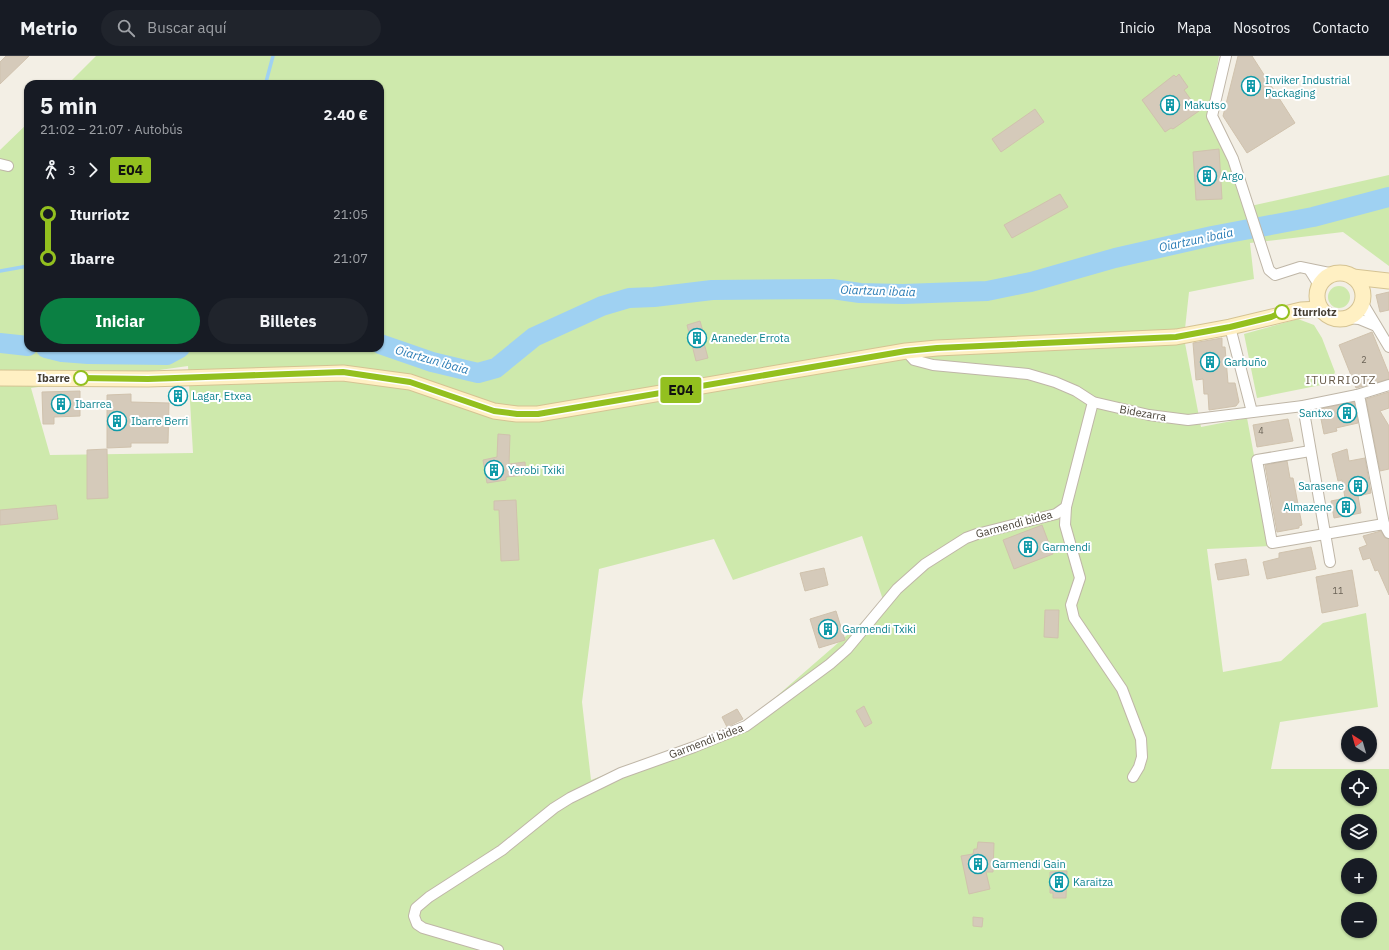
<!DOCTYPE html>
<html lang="es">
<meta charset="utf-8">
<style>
body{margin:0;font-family:"IBM Plex Sans",sans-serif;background:#20242c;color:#f1f3f6;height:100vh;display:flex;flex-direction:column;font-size:15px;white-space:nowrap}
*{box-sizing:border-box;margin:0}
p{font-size:13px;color:#9ea1a6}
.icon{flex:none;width:22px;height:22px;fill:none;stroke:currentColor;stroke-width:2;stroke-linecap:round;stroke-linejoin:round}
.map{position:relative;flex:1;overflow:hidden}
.drawer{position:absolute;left:24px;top:24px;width:360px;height:272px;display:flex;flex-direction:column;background:#171b24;border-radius:12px;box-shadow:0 1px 3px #0004}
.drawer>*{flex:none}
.badge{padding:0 8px;border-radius:3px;font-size:14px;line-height:26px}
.needle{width:26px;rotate:323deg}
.tools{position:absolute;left:1341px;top:670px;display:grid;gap:8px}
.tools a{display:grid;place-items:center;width:36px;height:36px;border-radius:50%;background:#171b24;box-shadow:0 1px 3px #0004;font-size:20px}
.map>.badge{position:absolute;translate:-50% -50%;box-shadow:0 0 0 2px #fff}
.legs{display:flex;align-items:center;gap:6px;height:44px;padding:0 16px;font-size:13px}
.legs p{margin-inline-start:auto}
.summary{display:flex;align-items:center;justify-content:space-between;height:68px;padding:0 16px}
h1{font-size:22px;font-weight:700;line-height:30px}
.action{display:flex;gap:8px;margin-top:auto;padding:8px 16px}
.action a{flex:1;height:46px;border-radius:24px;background:#0b8043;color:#fff;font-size:16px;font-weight:700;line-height:46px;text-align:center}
.action a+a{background:#20242c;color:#f1f3f6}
ul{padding:0 16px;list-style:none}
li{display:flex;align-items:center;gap:14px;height:44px;font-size:15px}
li i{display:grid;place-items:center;width:6px;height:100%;margin:0 5px;background:currentColor}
li i::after{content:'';width:10px;height:10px;margin:-5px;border:3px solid;border-radius:50%;background:#171b24}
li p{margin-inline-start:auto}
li:first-child i{background:linear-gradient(#0000 50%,currentColor 0)}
li:last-child i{background:linear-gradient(currentColor 50%,#0000 0)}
header{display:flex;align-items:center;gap:24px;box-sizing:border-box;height:56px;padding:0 20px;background:#171b24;border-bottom:1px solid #363941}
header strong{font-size:19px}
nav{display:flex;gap:22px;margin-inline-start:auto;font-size:14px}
.search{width:280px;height:36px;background:#20242c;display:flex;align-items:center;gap:10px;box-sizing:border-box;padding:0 14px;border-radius:22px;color:#9ea1a6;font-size:15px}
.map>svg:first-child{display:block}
.green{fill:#cee9ac;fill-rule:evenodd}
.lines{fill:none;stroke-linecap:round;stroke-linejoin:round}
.stream{stroke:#9fd1f2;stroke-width:3.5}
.river{stroke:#9fd1f2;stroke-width:20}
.building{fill:#d5caba;stroke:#d0c2ad}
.street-casing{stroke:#bfb6a7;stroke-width:12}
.secondary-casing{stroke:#d5c393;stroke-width:17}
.street{stroke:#fff;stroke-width:10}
.secondary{stroke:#fff0c3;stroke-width:15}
.line-1-casing{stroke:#fff;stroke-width:9}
.line-1{stroke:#93c01f;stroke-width:6}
.stop-1-dot{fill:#fff;stroke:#93c01f;stroke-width:2}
.labels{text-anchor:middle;stroke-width:4;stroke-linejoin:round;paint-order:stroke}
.number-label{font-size:9px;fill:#6a6256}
.culture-label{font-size:11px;fill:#0d838f;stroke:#fff;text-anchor:start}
.stop-label{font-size:11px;font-weight:bold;fill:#463f34;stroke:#fff;text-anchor:start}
.street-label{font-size:11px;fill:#463f34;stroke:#fff}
.water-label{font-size:12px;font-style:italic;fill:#2a7cb5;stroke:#fff}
.neighbourhood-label{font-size:12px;letter-spacing:1px;fill:#695c4b;stroke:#fff}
</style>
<header>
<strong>Metrio</strong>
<div class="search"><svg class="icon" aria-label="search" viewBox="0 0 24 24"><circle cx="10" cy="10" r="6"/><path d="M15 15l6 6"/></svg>Buscar aquí</div>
<nav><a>Inicio</a><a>Mapa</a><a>Nosotros</a><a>Contacto</a></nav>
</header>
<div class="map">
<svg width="1389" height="894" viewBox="0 0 1389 894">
<rect width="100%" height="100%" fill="#f3efe5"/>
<g class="green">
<path d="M96,0h1123l-10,58 24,53 13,40 143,-32v91l-46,-34 -93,11 4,36 -65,13 -5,46 17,89 46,-9 24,128 -64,3 16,123 58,-11 42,-38 43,-10 12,94 -98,15 -9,47h118v181h-1389v-800l28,-27v225h352v-264h-312zM188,310l5,87 -143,2 -19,-67zM862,480l22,67 -137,119 -156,58 -9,-78 17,-133 115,-30 19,41zM1348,721h22v22h-22zM1348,765h22v22h-22zM1348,809h22v22h-22zM1348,853h22v22h-22z"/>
<circle cx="1339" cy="241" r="11"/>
<path d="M1298,263l16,6 8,13 13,34 -4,11 -74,15 -13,-64z"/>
</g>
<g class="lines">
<g class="stream">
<path d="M261,28l5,-2 7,-26"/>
<path d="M0,215l28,-5"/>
</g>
<g class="river">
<path d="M0,287l28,3"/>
<path d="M380,288l52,18 46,11 18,-5 38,-31 68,-31 27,-8 25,-1 58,-7 120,-1 28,4 43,1 84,-3 44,-9 84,-24 97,-22 101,-19 76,-20"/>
<path d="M46,292l16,4 26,2 79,1 13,-7"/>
</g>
</g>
<g class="building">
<path d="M6,0h23l-29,28v-22z"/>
<path d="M1238,0h14l43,67 -48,30 -24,-37z"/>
<path d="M1179,18l9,13 -4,3 15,21 -26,18 -2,-1 -6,4 -23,-32 32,-25 2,2z"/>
<path d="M1035,53l9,13 -43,30 -9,-13z"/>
<path d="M1219,93l3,50 -26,1 -3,-48z"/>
<path d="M1060,138l8,13 -56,31 -8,-13z"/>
<path d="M1389,236v18l-9,2 -4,-17z"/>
<path d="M700,265l6,21 -2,1 4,15 -12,3 -9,-36z"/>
<path d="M1372,276l17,42v5l-33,9 -17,-43z"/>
<path d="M1222,282v9h3l3,36h7l4,19 -3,4 -27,4 -1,-16h-4l-1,-15 -7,1 -3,-37z"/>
<rect x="173" y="332" width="10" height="16"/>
<path d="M80,335v25l-26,1v7h-11l-1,-32z"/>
<path d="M1389,336v16l-9,3 9,15v43l-9,2 -14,-72z"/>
<path d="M131,338v8l38,1 -1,40h-37v4l-24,1v-53z"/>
<path d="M1354,346l4,21 -22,5 1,3 -13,3 -5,-25z"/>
<path d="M1288,363l5,22 -36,6 -4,-22z"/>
<path d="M498,378l12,1 -1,29 16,-2 1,13 -20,2v3l-19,3 -4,-23 14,-3z"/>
<path d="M107,393l1,49 -21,1v-49z"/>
<path d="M1347,393l2,12 16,-3 6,35 -13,3 3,17 -27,5 -3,-17 14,-3 -3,-18 -4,1 -6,-27z"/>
<path d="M1287,405l3,17h3l9,47 -3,1v2l-22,4 -12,-67z"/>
<path d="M516,444l3,60 -18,1 -2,-51h-5v-9z"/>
<path d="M56,449l2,14 -58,6v-15z"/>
<path d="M1042,469l11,29 -39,15 -11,-29z"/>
<path d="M1381,475l4,7 4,1v56l-11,-25 -3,1 -5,-13 -7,2 -4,-12 8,-3 -4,-9z"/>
<path d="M1311,491l5,22 -49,10 -4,-17 16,-4v-5z"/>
<path d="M1246,503l3,16 -31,5 -3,-16z"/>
<path d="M824,512l4,17 -23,6 -5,-18z"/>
<path d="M1352,514l6,36 -36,7 -6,-36z"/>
<path d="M1045,554h14l-1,28 -14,-1z"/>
<path d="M836,555l9,29 -26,8 -9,-29z"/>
<path d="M864,650l8,17 -7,4 -9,-16z"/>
<path d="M737,653l6,10 -16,8 -5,-10z"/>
<path d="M978,786l16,1 -1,29h-7l4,17 -21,5 -8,-38 12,-2 1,-5h3z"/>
<path d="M1067,815l-1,27h-13v-5h-3v-21z"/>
<path d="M973,861l10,1 -1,9 -9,-1z"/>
</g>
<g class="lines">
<g class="street-casing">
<g id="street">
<path d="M1226,0l-14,60 21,43 36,111 6,5 25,-8 34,7"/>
<path d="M0,108l8,2"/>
<path d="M1309,213l10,16"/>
<path d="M1362,246l27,45"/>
<path d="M1347,262l12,1 17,7"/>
<path d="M1230,271l22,85"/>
<path d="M906,295l8,9 19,5 95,9 27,8 21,9 17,11 56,13 39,5 115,-14 54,-11 32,-10"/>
<path d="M1357,339l3,5 24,124 5,9"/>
<path d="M1303,350l27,156"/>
<path d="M1310,395l-53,9 15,83 112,-19"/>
<path d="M1066,451l-1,18 15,53 -9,27 3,13 48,71 19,50 1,18 -3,10 -6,10"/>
<path d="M498,894l-75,-22 -6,-4 -3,-8 2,-8 13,-11 73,-47 52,-42 16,-10 51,-25 73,-26 52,-21 84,-62 17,-15 50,-60 28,-25 41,-26 11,-4 79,-20 10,-7 27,-105"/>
</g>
</g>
<g class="secondary-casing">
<g id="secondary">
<circle cx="1340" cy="240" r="23"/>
<path d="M1353,221l36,4"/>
<path d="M0,322l148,1 195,-6 67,9 84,29 23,3h21l368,-63 31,-3 239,-11 54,-10 71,-17 19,-1"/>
</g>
</g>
<use href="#street" class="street"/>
<use href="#secondary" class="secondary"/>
</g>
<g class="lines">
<g class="line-1-casing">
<path id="line-1" d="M81,322l67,1 195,-7 67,10 84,29 23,3h21l368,-63 31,-3 239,-11 54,-10 41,-10 11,-5"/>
</g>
<use href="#line-1" class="line-1"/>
</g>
<defs>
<g id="building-ring" transform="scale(1)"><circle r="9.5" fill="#fff" stroke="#0f9aa8" stroke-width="1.5"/><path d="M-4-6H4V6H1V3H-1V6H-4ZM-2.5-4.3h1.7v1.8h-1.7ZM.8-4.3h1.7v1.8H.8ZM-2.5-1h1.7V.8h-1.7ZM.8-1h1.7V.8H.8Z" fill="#0f9aa8"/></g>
</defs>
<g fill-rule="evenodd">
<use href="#building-ring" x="1251" y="30"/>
<use href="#building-ring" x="1170" y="49"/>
<use href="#building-ring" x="1207" y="120"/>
<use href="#building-ring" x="697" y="282"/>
<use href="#building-ring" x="1210" y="306"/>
<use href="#building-ring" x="178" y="340"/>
<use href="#building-ring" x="61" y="348"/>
<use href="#building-ring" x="1347" y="357"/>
<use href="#building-ring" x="117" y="365"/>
<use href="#building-ring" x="494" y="414"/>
<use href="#building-ring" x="1358" y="430"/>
<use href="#building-ring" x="1346" y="451"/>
<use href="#building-ring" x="1028" y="491"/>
<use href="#building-ring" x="828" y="573"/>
<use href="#building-ring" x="978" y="808"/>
<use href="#building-ring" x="1059" y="826"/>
</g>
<g class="stop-1-dot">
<circle cx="1282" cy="256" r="7"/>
<circle cx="81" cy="322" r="7"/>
</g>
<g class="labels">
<g class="number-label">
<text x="1364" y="307">2</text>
<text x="1261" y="378">4</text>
<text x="1338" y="538">11</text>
</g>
<g class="culture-label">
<text x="1265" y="28">Inviker Industrial<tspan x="1265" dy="13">Packaging</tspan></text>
<text x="1184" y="53">Makutso</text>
<text x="1221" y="124">Argo</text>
<text x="711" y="286">Araneder Errota</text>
<text x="1224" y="310">Garbuño</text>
<text x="192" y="344">Lagar, Etxea</text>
<text x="75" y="352">Ibarrea</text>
<text x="1333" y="361" text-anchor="end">Santxo</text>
<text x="131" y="369">Ibarre Berri</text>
<text x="508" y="418">Yerobi Txiki</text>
<text x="1344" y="434" text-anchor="end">Sarasene</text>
<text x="1332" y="455" text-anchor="end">Almazene</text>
<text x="1042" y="495">Garmendi</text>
<text x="842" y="577">Garmendi Txiki</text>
<text x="992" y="812">Garmendi Gain</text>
<text x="1073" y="830">Karaitza</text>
</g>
<g class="stop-label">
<text x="1293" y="260">Iturriotz</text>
<text x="70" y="326" text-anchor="end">Ibarre</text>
</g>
<g class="street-label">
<text transform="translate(1143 357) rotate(10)" y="4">Bidezarra</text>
<text transform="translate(1014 468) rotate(-15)" y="4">Garmendi bidea</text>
<text transform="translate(706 685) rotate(-21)" y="4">Garmendi bidea</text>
</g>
<g class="water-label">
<text transform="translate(1196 184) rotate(-12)" y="4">Oiartzun ibaia</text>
<text transform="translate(878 235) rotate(2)" y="4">Oiartzun ibaia</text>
<text transform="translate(432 304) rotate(16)" y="4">Oiartzun ibaia</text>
</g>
<g class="neighbourhood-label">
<text x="1341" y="328">ITURRIOTZ</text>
</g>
</g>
</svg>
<div class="tools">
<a><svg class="needle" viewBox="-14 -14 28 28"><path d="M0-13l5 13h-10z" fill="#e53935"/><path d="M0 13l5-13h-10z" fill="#9ea1a6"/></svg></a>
<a><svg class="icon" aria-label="locate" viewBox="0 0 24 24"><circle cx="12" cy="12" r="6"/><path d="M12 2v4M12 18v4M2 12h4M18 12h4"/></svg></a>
<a><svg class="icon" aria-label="layers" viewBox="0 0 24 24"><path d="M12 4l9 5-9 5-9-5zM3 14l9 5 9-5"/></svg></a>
<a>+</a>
<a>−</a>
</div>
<b class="badge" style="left:681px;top:334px;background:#93c01f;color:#111">E04</b>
<section class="drawer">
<div class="summary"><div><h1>5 min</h1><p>21:02 – 21:07 · Autobús</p></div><b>2.40 €</b></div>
<div class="legs"><svg class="icon" aria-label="walk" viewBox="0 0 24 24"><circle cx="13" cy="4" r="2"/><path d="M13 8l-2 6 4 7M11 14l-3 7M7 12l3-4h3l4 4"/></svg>3<svg class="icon" aria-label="forward" viewBox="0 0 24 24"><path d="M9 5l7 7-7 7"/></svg><b class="badge" style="background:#93c01f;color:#111">E04</b></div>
<ul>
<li><i style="color:#93c01f"></i><b>Iturriotz</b><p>21:05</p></li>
<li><i style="color:#93c01f"></i><b>Ibarre</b><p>21:07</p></li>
</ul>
<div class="action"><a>Iniciar</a><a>Billetes</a></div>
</section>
</div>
